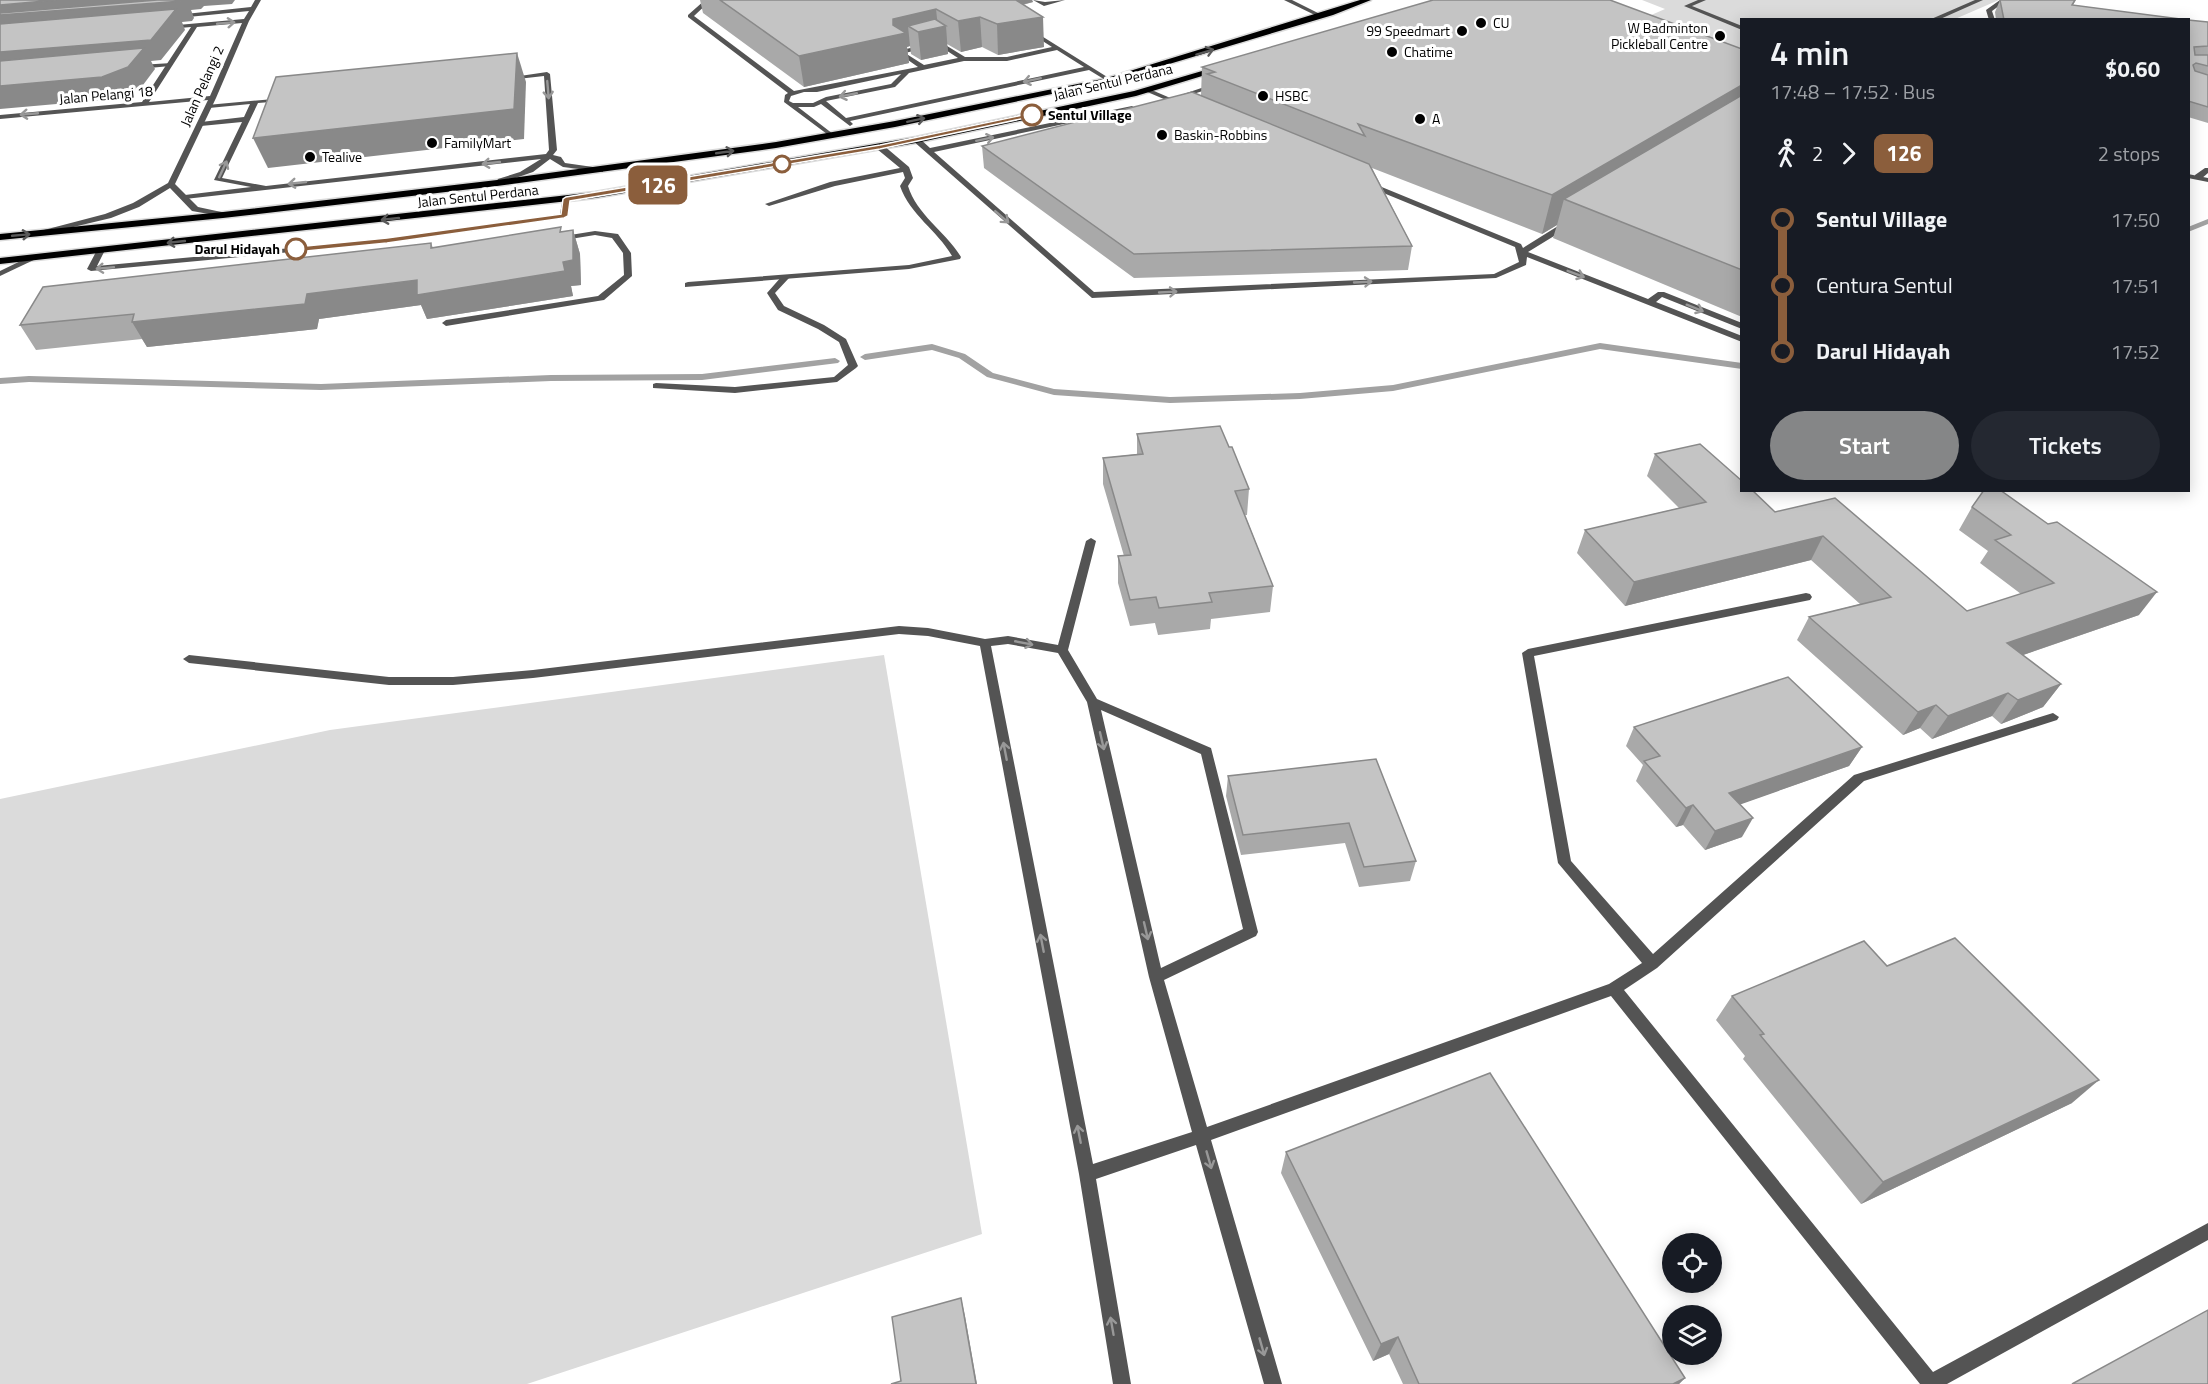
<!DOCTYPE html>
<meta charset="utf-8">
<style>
body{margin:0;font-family:"Titillium Web",sans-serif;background:#242831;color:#f1f3f6;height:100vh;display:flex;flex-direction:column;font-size:22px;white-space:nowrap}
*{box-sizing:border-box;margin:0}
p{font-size:20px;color:#9ea1a6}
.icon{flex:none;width:33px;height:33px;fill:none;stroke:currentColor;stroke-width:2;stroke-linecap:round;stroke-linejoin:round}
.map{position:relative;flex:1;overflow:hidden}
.details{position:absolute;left:1740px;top:18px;width:450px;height:474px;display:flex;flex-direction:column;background:#171b24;border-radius:0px;box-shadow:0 3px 15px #0003}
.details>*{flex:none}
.badge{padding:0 12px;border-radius:9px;font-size:21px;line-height:39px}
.fabs{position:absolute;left:1662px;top:1233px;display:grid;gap:12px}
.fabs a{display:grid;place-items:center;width:60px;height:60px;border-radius:50%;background:#171b24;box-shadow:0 3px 15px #0003;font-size:30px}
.map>.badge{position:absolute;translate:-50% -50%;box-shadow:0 0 0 3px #fff}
.legs{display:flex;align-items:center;gap:9px;height:66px;padding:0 30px;font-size:20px}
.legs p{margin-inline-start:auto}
.head{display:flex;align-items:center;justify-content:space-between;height:102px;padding:0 30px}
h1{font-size:33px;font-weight:600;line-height:45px}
.button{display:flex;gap:12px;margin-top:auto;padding:12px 30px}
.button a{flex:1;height:69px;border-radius:36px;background:#858687;color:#fff;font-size:24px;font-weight:600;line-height:69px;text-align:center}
.button a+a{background:#242831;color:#f1f3f6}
ul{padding:0 30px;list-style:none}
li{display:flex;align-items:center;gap:21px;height:66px;font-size:22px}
li i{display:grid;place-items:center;width:9px;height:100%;margin:0 8px;background:currentColor}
li i::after{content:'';width:15px;height:15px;margin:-8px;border:4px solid;border-radius:50%;background:#171b24}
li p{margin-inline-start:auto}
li:first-child i{background:linear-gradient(#0000 50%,currentColor 0)}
li:last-child i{background:linear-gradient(currentColor 50%,#0000 0)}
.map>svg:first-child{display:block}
.green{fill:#dbdbdb}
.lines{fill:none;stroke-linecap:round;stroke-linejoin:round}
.stream{fill:#a2a2a2;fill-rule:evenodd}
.primary-casing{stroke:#dbdbdb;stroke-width:3}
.lane{fill:#545454;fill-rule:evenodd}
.street{fill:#545454;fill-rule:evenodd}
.primary{fill:#000;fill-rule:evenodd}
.wall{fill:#a9a9a9}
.shaded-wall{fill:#898989}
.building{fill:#c4c4c4;stroke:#898989;stroke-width:1.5}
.oneway{stroke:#989898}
.oneway2{stroke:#595959}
.line-1{fill:#8b5e3c;stroke:#fff;stroke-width:1.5}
.poi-dot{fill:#000;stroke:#fff;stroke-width:2}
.stop-1-dot{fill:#fff;stroke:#8b5e3c;stroke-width:3}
.labels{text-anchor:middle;stroke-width:6;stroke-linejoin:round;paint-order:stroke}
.far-poi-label{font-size:14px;fill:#000;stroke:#fff;text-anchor:start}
.far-street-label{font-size:14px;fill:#000;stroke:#fff}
.far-stop-label{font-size:14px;font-weight:bold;fill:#000;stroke:#fff;text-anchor:start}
</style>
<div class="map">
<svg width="2208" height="1384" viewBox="0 0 2208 1384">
<rect width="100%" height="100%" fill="#fff"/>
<g class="green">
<path d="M1642,0h357l-44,19 -213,1 -1,33 -92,-37 16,-7z"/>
<path d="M884,655l98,579 -455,150h-527v-585l330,-69z"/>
</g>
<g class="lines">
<g class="stream">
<path d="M2208,219v5l-20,8v-5z"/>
<path d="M1600,343l142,20v6l-142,-20 -207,42 -93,8 -130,4 -116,-8 -67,-18 -28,-19 -27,-8 -67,10 -5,-3 5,-3 67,-10 33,10 28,19 61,16 116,8 130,-4 93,-8z"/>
<path d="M835,358l5,3 -2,2 -136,17 -151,1 -230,9 -292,-8 -29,2v-6l29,-2 292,8 230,-9 151,-1z"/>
</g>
<g class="primary-casing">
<g id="primary">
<path d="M1360,0h11l-38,15 -224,67 -214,45 -119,21 -279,38 -274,32 -223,22v-6l223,-22 274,-32 279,-38 119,-21 212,-43z"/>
<path d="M1219,66h3v4l-86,26 -220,47 -321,55 -595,66v-6l595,-66 321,-55 218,-46z"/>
</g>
</g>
<g class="lane">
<path d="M705,0h6l-17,16 100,75 124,-24 -20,-14v-2l41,-10 26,16h42l45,-10 -22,-14 2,-3 80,50 -5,1 -18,-11 -239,51 3,3 -3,2 -29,-22 -7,3h-16l35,27 2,1 -4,2 -47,-35 1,-7 3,-2 -100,-76v-2zM938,45l20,13 -34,7 -19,-12zM1057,50l27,17 -238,51 -20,-17 69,-14 14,-14 55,-12h43zM901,74l-10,10 -65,13 -13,6h-20l-4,-2 2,-5 13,-4h13z"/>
<path d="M1033,0l12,2 20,-2 -21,6z"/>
<path d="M1698,0h8l-14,6 50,20v4l-58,-24z"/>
<path d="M1975,0h8l-45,20h-9z"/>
<path d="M172,63l1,1 -3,2 -31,3 -3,-2 3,-2z"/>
<path d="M547,72l3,2 7,76 -4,5 8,2 4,6 35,5h3v4l-40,-5 -13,-8 -17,13 -32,11 -4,-2 1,-2 22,-7 21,-13 -356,40 -4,-2 4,-2 66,-8 -37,-7 28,-58 -41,4 -3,-2 3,-2 43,-5 6,-13 -41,4 -3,-2 1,-1 78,-7 1,1 -3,2 -25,2 -36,75 44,8 280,-32 3,-4 -5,-74 -35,4 -3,-2z"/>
<path d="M1216,83l3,2 -1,1 -40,13 -3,-2z"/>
<path d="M1147,88l35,15 1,1 -5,1 -33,-14 -1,-1z"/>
<path d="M1132,106l3,2 -1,1 -200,43 160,140 400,-18 25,-12 -4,-15 -151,-62v-4h3l154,63 2,4 43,-27h6v4l-44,27 120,47 10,-7h6l78,31v6l-80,-32 -6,5 86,34v6l-215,-85 -1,8 -30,13 -404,20 -180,-158 7,-2 11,10z"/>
<path d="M2205,168h3v5l-7,6h-6v-4z"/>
<path d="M563,197l7,2 -2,17 -4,2 -177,25 -296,28 -4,-2 10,-19 4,-2 4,2 -8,16 290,-27 173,-25z"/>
<path d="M595,231l23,3 13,19 1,23 -28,24 -158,26 -4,-3 4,-3 152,-24 26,-21 -1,-22 -11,-15 -17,-3 -37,6 -4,-2 4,-2z"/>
<path d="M33,255l7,2 -40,19v-5z"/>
<path d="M782,276l7,2 -14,15 9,13 40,19 22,14 12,27 -2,2 -19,14 -102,11 -82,-5v-4l3,-1 79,4 99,-10 14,-12 -9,-23 -21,-13 -40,-19 -11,-17z"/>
<path d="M1091,538l5,3 -28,109 29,49 114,49 47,184 -2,4 -92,44 43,147 402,-143 33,-21 -84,-100 -36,-210 6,-4 278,-56 4,1 2,3 -2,3 -276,56 37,205 82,93 201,-179 199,-62 6,4 -2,3 -193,61 -207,187 -33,22 309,382 275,-149v17l-261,144h-27l-309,-388 -400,144 71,244h-18l-68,-239 -100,34 35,205h-18l-34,-210 -99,-528 -52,-10 -29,-2 -366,44 -80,7h-64l-200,-22 -6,-4 6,-4 200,22h64l80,-7 366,-44 29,2 57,11 23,-3 50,9 28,-104zM1008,644l50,9 29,49 62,275 43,155 -99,32 -102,-518zM1101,710l100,44 42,175 -82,39z"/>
</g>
<g class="street">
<path d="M255,0h6l-12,21 -33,77 -41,86 23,23 28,6v4l-34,-6 -22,-23 -31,19 -28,11 -67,16v-4l61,-16 28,-11 35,-20 40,-83 -208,19v-4l142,-13 49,-75 -22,2 -2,-3 77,-7 5,-8 -71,7 -2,-3 75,-8zM242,23l-32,73 -61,6 48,-75z"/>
<path d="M1284,0h8l32,16 -5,1z"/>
<path d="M2000,0h7l-15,11 3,9h-6l-3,-10z"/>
<path d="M877,145h6l26,22 4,11 -5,8c9,29 37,45 53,71l-1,2 -51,10 -224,18v-4l3,-1 221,-17 43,-9c-15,-26 -42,-41 -52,-70l5,-8 -2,-6 -68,14 -66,20 -4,-2 65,-22 70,-14 -23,-19z"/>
<path d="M2188,174l20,4v4l-20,-4z"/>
</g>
<use href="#primary" class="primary"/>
</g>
<g class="wall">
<path d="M700,0h332l1,2 -10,3 21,42 -46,8 -16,-8 -21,5 -14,-8 1,10 -27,6 -10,-6 -1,-8 -3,1 2,16 -105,24 -101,-74z"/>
<path d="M2000,0h76l-3,5 115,15h-192l-1,-8z"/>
<path d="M2188,20l20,2v101l-20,-6z"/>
<path d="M1742,49v268l-189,-79 4,-13 -15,9 -170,-66 40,78 -4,24 -274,8 -150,-110 -2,-22 219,-51 1,-28z"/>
<path d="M573,230l7,24 1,31 -10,1 2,10 -146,23 -6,-14 -102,14 -2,10 -170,18 -5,-8 -106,11 -16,-25 411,-82 2,5z"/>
<path d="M1137,434l92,13 20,42 -2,26h-2l28,71 -3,26 -59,7 -1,10 -52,6 -3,-12 -25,3 -12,-43v-27h6l-21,-72v-26l34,-4z"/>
<path d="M1655,454l120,58 192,99 54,-17 -41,-31 8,-12 -29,-21 13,-23 167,108 -116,40 38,29 -18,23 -42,17 -9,-8 -60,23 -12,-11 -17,7 -106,-95 12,-23 51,-13 -49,-44 -186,46 -48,-53 8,-23 94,-22 -32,-32z"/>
<path d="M1634,727l228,20 -13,19 -109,38 2,33 -37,13 -22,-25 -7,2 -40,-46 7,-16 -17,-19z"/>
<path d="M1376,759l40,102 -6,20 -51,6 -14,-44 -104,12 -15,-59 2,-20z"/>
<path d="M1887,966l185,137 -211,101 -118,-145 2,-3 -29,-36 16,-24z"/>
<path d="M1286,1152l399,226 -6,6h-276l-14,-30 -16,7 -92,-188z"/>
</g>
<g class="shaded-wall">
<path d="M56,0h179l-3,4 -28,2 -3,3 -10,1 3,8 -2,3 -10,1 3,8 -24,30 -10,1 4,8 -15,20 -27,10 -113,10v-104z"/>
<path d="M1003,0h29l1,2 -30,7z"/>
<path d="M936,9l2,19 8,-2 2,28 -27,6 -3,-28 -10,-6 2,20 -3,1 2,16 -105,24 -5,-31 94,-37z"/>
<path d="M980,17l2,30 -21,5 -3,-31z"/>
<path d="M1043,17l1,30 -46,8 -1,-31z"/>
<path d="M517,53l9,29 -2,57 -256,29 -15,-30z"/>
<path d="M1742,85v29l-178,85 -7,26 -15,9 10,-39z"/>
<path d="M573,230l7,24 1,31 -10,1 2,10 -146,23 -6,-14 -102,14 -2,10 -170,18 -15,-25 175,-28 256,-32z"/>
<path d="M1823,536l-12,24 -186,46 9,-24z"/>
<path d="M2157,592l-18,23 -148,51 16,-23z"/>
<path d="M2061,684l-18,23 -42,17 17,-24z"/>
<path d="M2008,693l-16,23 -60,23 16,-23z"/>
<path d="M1936,705l-16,23 -17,7 15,-23z"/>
<path d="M1862,747l-13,19 -130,46 10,-19z"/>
<path d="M1693,805l-10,20 -7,2 10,-19z"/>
<path d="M1753,818l-11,19 -37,13 10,-19z"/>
<path d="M2099,1080l-27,23 -211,101 22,-22z"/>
<path d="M961,1298l4,18 12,68h-1z"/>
<path d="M1398,1337l-9,17 -16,7 8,-17z"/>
<path d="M1685,1378l-6,6h-6z"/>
</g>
<g class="building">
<path d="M0,0h56l-56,5z"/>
<path d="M157,0h26l-1,1 -182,14v-2z"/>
<path d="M720,0h296l27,17 -46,7 -17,-7 -22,4 -22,-12 -43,10v6l13,8 -107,23z"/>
<path d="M1433,0h177l132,49v36l-190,110 -194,-71 7,12 -158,-62 8,-2 -13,-5z"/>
<path d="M2000,0h75l-3,5 116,15h-184z"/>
<path d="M176,9l-25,31 -151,12v-28z"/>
<path d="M935,19l11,7 -28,6 -10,-6z"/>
<path d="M2188,20l20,2v24l-14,1 1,8h13v11l-12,-3 -3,2 2,6 13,4v32l-20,-6z"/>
<path d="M144,48l-16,19 -26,10 -102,9v-25z"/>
<path d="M517,53l-3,56 -261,29 23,-61z"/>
<path d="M1192,92l177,72 43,82 -278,8 -152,-108z"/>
<path d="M1742,95v175l-178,-71z"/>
<path d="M561,227l-1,5 13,-2v30l-10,2 2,9 -148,24v-15l-110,14 -2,10 -173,18 2,-8 -114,11 23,-38 388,-44v5z"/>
<path d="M1220,426l9,21h3l17,42 -14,2 38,95 -64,7 3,9 -53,6 -3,-11 -26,3 -12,-44 13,-1 -28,-97 40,-4 -6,-20z"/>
<path d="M1700,444l42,37v9h10l23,22 60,-14 132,113 87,-28 -59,-43 16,-5 -39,-28 12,-17h16l48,34 9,-2 100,70 -150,51 54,41 -43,16 -10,-7 -60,23 -12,-11 -18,7 -109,-95 82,-20 -68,-61 -189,46 -49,-52 121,-28 -51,-48z"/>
<path d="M1788,677l74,70 -133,46 24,25 -38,13 -22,-26 -7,3 -42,-47 16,-5 -26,-29z"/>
<path d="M1376,759l40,102 -52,6 -15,-44 -106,12 -15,-59z"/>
<path d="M1955,938l144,142 -216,102 -123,-147 4,-1 -32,-38 132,-55 23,25z"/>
<path d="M1490,1073l195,305 -12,6h-254l-21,-47 -17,7 -95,-192z"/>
<path d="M961,1298l15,86h-85l10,-3 -9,-64z"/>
<path d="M2208,1310v74h-136z"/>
</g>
<defs><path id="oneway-shaft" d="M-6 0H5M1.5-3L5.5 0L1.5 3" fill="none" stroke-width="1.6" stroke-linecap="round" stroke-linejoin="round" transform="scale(1.5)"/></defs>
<g class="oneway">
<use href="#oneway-shaft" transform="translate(226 23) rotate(-5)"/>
<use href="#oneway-shaft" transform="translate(1032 80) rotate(168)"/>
<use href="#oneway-shaft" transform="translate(548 90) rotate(85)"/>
<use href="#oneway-shaft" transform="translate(848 95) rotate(169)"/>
<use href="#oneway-shaft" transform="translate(29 114) rotate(175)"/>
<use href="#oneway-shaft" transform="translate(985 139) rotate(-12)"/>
<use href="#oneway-shaft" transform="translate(491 163) rotate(174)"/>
<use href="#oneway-shaft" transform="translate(223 169) rotate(-65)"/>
<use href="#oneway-shaft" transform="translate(297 183) rotate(174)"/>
<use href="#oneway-shaft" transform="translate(1002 217) rotate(41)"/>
<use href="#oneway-shaft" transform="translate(105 268) rotate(175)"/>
<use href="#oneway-shaft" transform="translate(1576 274) rotate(21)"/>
<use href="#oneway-shaft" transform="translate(1363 282) rotate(-3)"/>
<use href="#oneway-shaft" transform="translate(1168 292) rotate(-3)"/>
<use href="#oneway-shaft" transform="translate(1695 308) rotate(22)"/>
<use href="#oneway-shaft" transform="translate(1024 643) rotate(11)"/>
<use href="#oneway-shaft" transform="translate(1102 741) rotate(77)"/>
<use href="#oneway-shaft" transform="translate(1005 751) rotate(-101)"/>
<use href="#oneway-shaft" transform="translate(1146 931) rotate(77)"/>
<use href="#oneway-shaft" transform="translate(1042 943) rotate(-101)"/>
<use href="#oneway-shaft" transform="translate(1079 1134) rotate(-101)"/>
<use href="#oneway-shaft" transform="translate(1209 1160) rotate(74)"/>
<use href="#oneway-shaft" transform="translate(1112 1326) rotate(-100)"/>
<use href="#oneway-shaft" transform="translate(1262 1347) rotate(74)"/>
</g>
<g class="oneway2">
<use href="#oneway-shaft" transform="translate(1205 52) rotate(-17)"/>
<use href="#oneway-shaft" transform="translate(916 120) rotate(-12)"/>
<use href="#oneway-shaft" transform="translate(725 152) rotate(-8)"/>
<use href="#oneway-shaft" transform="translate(390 219) rotate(174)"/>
<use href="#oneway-shaft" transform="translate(21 235) rotate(-5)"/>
<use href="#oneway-shaft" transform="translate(176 242) rotate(174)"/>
</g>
<path class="line-1" d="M1032,113l3,3 -155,33 -310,52 -2,15 -4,2 -177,25 -91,9 -4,-3 4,-2 91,-9 174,-24 2,-15 3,-2 314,-52z"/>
<g class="poi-dot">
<circle cx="1481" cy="23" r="6"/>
<circle cx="1462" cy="31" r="6"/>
<circle cx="1720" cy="36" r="6"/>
<circle cx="1392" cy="52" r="6"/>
<circle cx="1263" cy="96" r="6"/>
<circle cx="1420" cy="119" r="6"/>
<circle cx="1162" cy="135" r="6"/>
<circle cx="432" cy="143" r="6"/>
<circle cx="310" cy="157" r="6"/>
</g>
<g class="stop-1-dot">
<circle cx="1032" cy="115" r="10"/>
<circle cx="782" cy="164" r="8"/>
<circle cx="296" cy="249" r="10"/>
</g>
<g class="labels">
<g class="far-poi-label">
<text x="1493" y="28">CU</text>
<text x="1708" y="33" text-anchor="end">W Badminton<tspan x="1708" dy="16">Pickleball Centre</tspan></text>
<text x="1450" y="36" text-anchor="end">99 Speedmart</text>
<text x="1404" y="57">Chatime</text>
<text x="1275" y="101">HSBC</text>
<text x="1432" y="124">A</text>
<text x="1174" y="140">Baskin-Robbins</text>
<text x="444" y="148">FamilyMart</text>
<text x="322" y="162">Tealive</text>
</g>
<g class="far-street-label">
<text transform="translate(1113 82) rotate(-13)" y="5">Jalan Sentul Perdana</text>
<text transform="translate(202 86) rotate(-66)" y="5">Jalan Pelangi 2</text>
<text transform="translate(106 95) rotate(-5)" y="5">Jalan Pelangi 18</text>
<text transform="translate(478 196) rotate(-6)" y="5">Jalan Sentul Perdana</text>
</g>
<g class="far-stop-label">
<text x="1048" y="120">Sentul Village</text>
<text x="280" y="254" text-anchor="end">Darul Hidayah</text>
</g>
</g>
</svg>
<div class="fabs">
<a><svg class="icon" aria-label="locate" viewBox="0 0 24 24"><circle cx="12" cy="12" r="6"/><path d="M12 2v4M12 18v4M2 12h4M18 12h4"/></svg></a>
<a><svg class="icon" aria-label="layers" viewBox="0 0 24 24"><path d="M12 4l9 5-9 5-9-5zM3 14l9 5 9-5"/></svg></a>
</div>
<b class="badge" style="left:658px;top:185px;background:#8b5e3c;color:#fff">126</b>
<section class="details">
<div class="head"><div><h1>4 min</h1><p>17:48 – 17:52 · Bus</p></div><b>$0.60</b></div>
<div class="legs"><svg class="icon" aria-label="walk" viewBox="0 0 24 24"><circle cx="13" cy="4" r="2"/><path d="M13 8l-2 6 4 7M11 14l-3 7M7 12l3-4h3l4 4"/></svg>2<svg class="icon" aria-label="forward" viewBox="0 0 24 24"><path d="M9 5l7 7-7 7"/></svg><b class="badge" style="background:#8b5e3c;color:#fff">126</b><p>2 stops</p></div>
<ul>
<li><i style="color:#8b5e3c"></i><b>Sentul Village</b><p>17:50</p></li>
<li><i style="color:#8b5e3c"></i><span>Centura Sentul</span><p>17:51</p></li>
<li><i style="color:#8b5e3c"></i><b>Darul Hidayah</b><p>17:52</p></li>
</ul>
<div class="button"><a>Start</a><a>Tickets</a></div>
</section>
</div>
